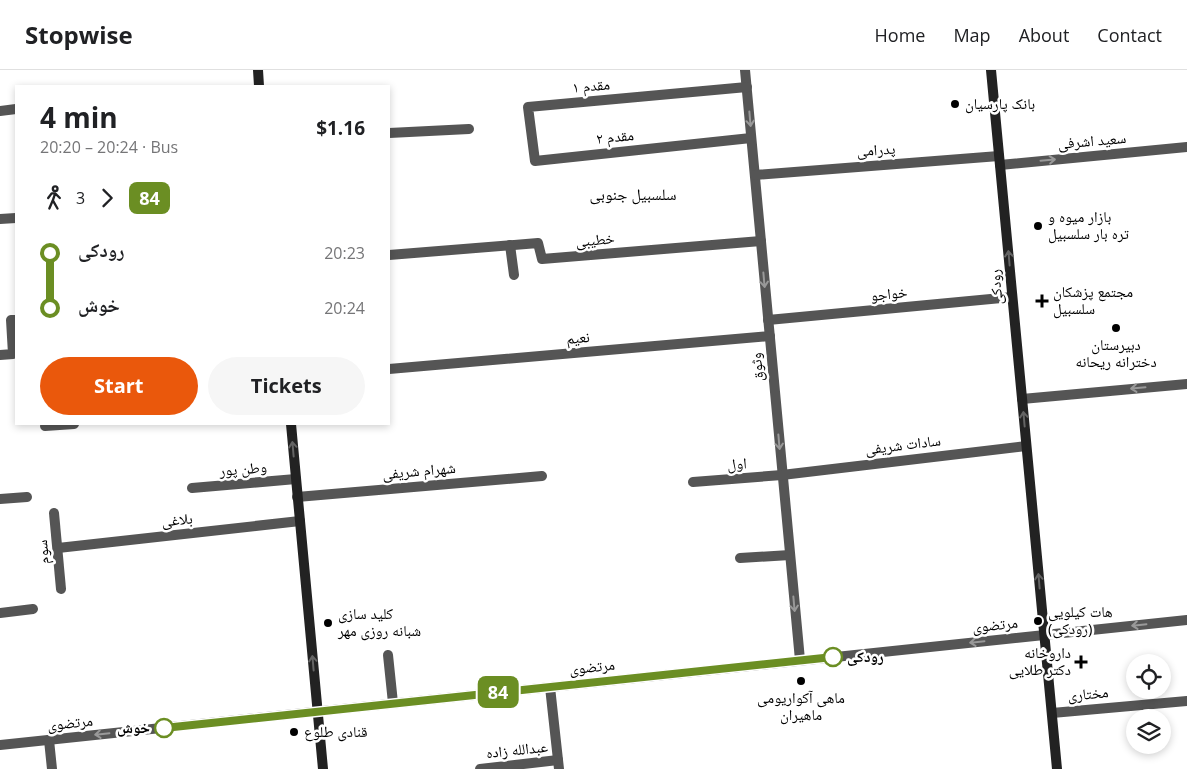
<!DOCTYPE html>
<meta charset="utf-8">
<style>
body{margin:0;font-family:"Open Sans","Noto Naskh Arabic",sans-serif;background:#f6f6f6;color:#202124;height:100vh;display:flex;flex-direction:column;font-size:19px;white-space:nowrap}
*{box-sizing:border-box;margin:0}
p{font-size:16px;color:#757577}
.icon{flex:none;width:28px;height:28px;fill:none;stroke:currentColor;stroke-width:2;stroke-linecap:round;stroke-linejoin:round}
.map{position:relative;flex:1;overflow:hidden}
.drawer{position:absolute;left:15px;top:15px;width:375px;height:340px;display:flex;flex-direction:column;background:#fff;border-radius:0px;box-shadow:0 2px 8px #0003}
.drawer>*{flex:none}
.badge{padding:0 10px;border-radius:8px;font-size:18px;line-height:32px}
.tools{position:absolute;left:1126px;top:584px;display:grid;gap:10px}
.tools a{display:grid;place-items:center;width:45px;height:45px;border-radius:50%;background:#fff;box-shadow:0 2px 8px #0003;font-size:25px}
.map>.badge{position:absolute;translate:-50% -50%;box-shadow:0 0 0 2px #fff}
.legs{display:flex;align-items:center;gap:8px;height:55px;padding:0 25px;font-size:16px}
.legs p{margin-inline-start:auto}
.head{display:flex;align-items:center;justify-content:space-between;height:85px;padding:0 25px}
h1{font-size:28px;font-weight:700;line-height:38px}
.primary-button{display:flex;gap:10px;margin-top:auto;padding:10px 25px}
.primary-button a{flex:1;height:58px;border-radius:30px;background:#ea580c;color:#fff;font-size:20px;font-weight:700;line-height:58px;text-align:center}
.primary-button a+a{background:#f6f6f6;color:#202124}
ul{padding:0 25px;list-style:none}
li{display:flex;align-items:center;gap:18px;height:55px;font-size:19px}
li i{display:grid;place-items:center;width:8px;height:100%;margin:0 6px;background:currentColor}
li i::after{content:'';width:12px;height:12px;margin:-6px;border:4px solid;border-radius:50%;background:#fff}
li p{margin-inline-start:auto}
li:first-child i{background:linear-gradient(#0000 50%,currentColor 0)}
li:last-child i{background:linear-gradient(currentColor 50%,#0000 0)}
header{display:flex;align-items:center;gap:30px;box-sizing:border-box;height:70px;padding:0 25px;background:#fff;border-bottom:1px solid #e0e0e0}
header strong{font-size:24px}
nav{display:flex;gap:28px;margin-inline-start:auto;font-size:18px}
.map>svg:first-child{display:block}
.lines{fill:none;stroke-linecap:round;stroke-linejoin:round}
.minor{stroke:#555;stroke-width:10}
.tertiary{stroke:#555;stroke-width:10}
.secondary{stroke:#222;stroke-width:10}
.oneway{stroke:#999}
.oneway2{stroke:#646464}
.line-1-casing{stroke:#fff;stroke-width:11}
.line-1{stroke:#6b8e23;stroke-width:8}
.poi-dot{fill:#000;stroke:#fff;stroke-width:2}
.stop-1-dot{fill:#fff;stroke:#6b8e23;stroke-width:2.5}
.labels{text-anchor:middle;stroke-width:5;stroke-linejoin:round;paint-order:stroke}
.street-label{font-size:15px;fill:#000;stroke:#fff}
.poi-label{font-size:15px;fill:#000;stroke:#fff;text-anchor:start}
.stop-label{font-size:15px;font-weight:bold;fill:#000;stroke:#fff;text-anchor:start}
.neighbourhood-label{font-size:16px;fill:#000;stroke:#fff}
</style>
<header>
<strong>Stopwise</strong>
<nav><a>Home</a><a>Map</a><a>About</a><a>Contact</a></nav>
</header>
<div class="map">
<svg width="1187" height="699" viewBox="0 0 1187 699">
<rect width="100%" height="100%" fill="#fff"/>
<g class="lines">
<g class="minor">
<path d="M745,0l55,590"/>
<path d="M747,17l-219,20 7,54 216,-23"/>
<path d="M0,41l16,-2"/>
<path d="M389,63l80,-4"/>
<path d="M1000,95l187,-18"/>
<path d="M755,105l244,-19"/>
<path d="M0,149l16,-1"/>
<path d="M510,175l4,30"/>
<path d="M389,185l149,-12 4,16 219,-18"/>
<path d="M768,250l244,-23"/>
<path d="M0,285l13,-1 -2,-34h5"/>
<path d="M389,299l381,-33"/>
<path d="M1022,329l165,-15"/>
<path d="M45,356l29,-2"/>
<path d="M693,412l89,-7 244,-29"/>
<path d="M192,418l104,-9"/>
<path d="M297,427l245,-21"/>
<path d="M0,429l27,-2"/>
<path d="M54,443l7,76"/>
<path d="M58,478l242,-27"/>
<path d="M740,488l50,-3"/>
<path d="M0,543l33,-4"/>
<path d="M388,585l5,48"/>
<path d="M550,617l9,82"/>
<path d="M1052,643l135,-12"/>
<path d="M49,670l3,29"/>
<path d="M480,699l78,-9"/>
</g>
<path class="tertiary" d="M0,675l1187,-125"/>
<g class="secondary">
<path d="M258,0l1,16"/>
<path d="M991,0l66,699"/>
<path d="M291,354l32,345"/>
</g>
</g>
<defs><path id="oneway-shaft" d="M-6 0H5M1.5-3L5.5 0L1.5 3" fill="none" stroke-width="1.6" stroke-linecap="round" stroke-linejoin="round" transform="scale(1.25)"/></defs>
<g class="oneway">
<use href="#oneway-shaft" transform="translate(750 49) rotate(85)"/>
<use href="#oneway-shaft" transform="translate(1048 90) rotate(-5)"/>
<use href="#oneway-shaft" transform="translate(764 210) rotate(85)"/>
<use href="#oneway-shaft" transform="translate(1138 318) rotate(175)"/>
<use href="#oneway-shaft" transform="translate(779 372) rotate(85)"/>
<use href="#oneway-shaft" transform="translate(794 534) rotate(85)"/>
<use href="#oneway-shaft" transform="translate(1139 555) rotate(174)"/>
<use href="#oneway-shaft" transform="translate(977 572) rotate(174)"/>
<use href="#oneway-shaft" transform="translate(102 664) rotate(174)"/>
</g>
<g class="oneway2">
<use href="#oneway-shaft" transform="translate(1009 188) rotate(-95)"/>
<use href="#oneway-shaft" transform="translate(1024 349) rotate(-95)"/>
<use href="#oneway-shaft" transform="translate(293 379) rotate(-95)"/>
<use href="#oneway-shaft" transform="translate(1039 511) rotate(-95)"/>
<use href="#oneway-shaft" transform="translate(313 593) rotate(-95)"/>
</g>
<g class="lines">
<g class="line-1-casing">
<path id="line-1" d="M164,658l669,-71"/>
</g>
<use href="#line-1" class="line-1"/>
</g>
<g class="poi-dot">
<circle cx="955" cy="34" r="5"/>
<circle cx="1038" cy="156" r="5"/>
<path d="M1039.5 223.5h5v5h5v5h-5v5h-5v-5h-5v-5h5z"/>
<circle cx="1116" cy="258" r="5"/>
<circle cx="1038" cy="551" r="5"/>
<circle cx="328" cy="553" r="5"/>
<path d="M1078.5 584.5h5v5h5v5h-5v5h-5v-5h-5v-5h5z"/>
<circle cx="801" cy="611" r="5"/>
<circle cx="294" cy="662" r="5"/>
</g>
<g class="stop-1-dot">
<circle cx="833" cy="587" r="9"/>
<circle cx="164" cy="658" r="9"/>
</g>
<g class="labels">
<g class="street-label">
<text transform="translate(591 16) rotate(-5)" y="5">مقدم ۱</text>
<text transform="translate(615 67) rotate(-6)" y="5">مقدم ۲</text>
<text transform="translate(1092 71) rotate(-5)" y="5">سعید اشرفی</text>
<text transform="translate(876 80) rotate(-4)" y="5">پدرامی</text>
<text transform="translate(595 170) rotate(-5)" y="5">خطیبی</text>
<text transform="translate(996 217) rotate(-95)" y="5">رودکی</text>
<text transform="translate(889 224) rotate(-6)" y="5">خواجو</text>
<text transform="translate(578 268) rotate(-5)" y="5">نعیم</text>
<text transform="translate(757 297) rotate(-95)" y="5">وثوق</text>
<text transform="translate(903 375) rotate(-7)" y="5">سادات شریفی</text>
<text transform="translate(737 394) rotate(-4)" y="5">اول</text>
<text transform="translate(243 399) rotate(-5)" y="5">وطن پور</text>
<text transform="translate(419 401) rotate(-5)" y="5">شهرام شریفی</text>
<text transform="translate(177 450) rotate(-6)" y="5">بلاغی</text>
<text transform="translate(43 482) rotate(-95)" y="5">سوم</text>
<text transform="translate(995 555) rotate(-6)" y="5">مرتضوی</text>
<text transform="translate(592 597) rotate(-6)" y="5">مرتضوی</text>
<text transform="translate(1088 624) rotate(-5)" y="5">مختاری</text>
<text transform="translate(70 653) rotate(-6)" y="5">مرتضوی</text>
<text transform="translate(517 680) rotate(-6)" y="5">عبدالله زاده</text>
</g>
<g class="poi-label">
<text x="965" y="39">بانک پارسیان</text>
<text x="1048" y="152">بازار میوه و<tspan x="1048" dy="17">تره بار سلسبیل</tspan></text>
<text x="1053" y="227">مجتمع پزشکان<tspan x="1053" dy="17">سلسبیل</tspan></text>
<text x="1116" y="280" text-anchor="middle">دبیرستان<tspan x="1116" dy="17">دخترانه ریحانه</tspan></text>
<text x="1048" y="547">هات کیلویی<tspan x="1048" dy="17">(رودکی)</tspan></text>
<text x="338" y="549">کلید سازی<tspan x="338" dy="17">شبانه روزی مهر</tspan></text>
<text x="1071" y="588" text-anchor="end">داروخانه<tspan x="1071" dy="17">دکتر طلایی</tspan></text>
<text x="801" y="633" text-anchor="middle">ماهی آکواریومی<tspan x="801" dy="17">ماهیران</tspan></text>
<text x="304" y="667">قنادی طلوع</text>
</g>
<g class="stop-label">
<text x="847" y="592">رودکی</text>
<text x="150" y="663" text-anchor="end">خوش</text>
</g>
<g class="neighbourhood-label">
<text x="633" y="130">سلسبیل جنوبی</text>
</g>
</g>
</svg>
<div class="tools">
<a><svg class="icon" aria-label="locate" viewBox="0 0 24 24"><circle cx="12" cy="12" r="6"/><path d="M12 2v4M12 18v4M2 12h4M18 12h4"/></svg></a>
<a><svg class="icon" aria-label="layers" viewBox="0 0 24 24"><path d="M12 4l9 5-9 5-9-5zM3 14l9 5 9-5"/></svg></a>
</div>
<b class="badge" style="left:498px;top:622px;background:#6b8e23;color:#fff">84</b>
<section class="drawer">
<div class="head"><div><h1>4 min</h1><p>20:20 – 20:24 · Bus</p></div><b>$1.16</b></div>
<div class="legs"><svg class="icon" aria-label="walk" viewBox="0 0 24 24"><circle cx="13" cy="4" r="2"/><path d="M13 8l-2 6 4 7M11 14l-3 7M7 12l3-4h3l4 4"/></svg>3<svg class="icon" aria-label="forward" viewBox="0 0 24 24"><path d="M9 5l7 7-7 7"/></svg><b class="badge" style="background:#6b8e23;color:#fff">84</b></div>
<ul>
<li><i style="color:#6b8e23"></i><b>رودکی</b><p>20:23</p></li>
<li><i style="color:#6b8e23"></i><b>خوش</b><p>20:24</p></li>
</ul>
<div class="primary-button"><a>Start</a><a>Tickets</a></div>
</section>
</div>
